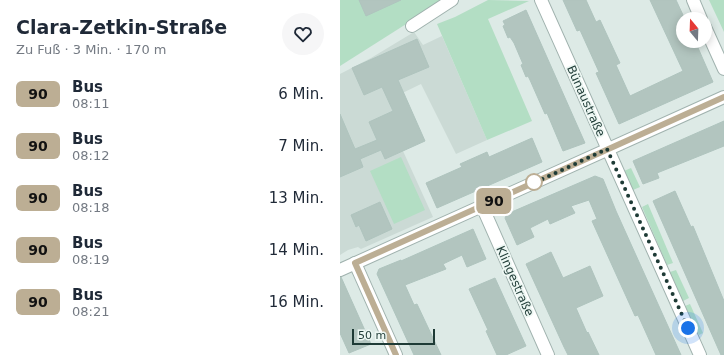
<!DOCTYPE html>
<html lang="de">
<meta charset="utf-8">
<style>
body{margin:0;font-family:"DejaVu Sans",sans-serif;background:#f6f6f7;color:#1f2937;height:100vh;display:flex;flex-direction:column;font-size:15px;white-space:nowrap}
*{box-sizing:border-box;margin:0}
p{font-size:13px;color:#747a83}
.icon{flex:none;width:22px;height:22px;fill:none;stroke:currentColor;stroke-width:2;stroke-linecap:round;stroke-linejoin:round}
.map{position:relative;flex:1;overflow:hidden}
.panel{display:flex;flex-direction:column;background:#fff;width:340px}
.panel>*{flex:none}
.badge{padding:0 8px;border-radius:6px;font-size:14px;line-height:26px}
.needle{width:26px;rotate:341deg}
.fabs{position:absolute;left:336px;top:12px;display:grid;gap:8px}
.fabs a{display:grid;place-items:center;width:36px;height:36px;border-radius:50%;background:#fff;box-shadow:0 2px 10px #0003;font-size:20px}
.scale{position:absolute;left:12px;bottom:10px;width:83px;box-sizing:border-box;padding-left:4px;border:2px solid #1e3b36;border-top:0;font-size:11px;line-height:14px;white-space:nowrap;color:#1e3b36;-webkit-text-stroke:3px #edf7f3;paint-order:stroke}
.you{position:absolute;width:20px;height:20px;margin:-10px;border:3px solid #fff;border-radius:50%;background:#1a73e8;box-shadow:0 0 0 6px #1a73e833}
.map>.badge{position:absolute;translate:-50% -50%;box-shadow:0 0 0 2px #fff}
.round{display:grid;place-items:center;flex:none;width:42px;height:42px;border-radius:21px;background:#f6f6f7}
.summary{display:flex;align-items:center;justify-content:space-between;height:68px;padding:0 16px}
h1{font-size:19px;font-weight:800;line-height:30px}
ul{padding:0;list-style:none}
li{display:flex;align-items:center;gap:12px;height:52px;padding:0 16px}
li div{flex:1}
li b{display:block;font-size:15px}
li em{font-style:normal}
li .badge{min-width:44px;font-weight:700;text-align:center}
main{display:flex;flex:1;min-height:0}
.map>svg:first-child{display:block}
.built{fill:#cbdad5}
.green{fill:#b3dec4}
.building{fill:#b2c5bf;stroke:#afc4be}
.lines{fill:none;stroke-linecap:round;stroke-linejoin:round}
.minor-casing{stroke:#a0b2ae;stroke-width:14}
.minor{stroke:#fff;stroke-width:12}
.line-casing{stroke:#fff;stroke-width:9}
.line{stroke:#bcae94;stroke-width:6}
.walk{stroke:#1e3b36;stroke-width:4;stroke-dasharray:0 7.2}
.stop-dot{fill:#fff;stroke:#bcae94;stroke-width:2}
.labels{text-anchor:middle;stroke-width:3.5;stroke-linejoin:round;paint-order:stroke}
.street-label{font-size:12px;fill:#1e3b36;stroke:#edf7f3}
</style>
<main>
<section class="panel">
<div class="summary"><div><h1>Clara-Zetkin-Straße</h1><p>Zu Fuß · 3 Min. · 170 m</p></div><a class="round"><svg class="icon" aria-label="heart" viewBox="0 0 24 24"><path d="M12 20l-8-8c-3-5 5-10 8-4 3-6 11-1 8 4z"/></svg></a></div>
<ul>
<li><span class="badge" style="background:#bcae94;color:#111">90</span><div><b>Bus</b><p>08:11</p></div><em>6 Min.</em></li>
<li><span class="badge" style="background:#bcae94;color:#111">90</span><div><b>Bus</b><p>08:12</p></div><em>7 Min.</em></li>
<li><span class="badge" style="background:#bcae94;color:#111">90</span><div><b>Bus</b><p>08:18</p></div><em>13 Min.</em></li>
<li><span class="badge" style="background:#bcae94;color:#111">90</span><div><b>Bus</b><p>08:19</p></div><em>14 Min.</em></li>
<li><span class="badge" style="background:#bcae94;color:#111">90</span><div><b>Bus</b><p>08:21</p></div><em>16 Min.</em></li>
</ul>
</section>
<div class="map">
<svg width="384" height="355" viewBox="0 0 384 355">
<rect width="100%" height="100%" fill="#ddeae6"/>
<path class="built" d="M74,32l9,13 19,-9 45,104 -31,14 -35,-70 -33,16 21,48 -6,3 30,66 -72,32 -3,-2 -10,3 -8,5v-181l31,-16z"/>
<g class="green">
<path d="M0,0h104l-104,66z"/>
<path d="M148,0l41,1 -41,18 44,102 -45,19 -50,-116 18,-7z"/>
<path d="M369,0h15v32z"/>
<path d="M61,157l24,53 -31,14 -24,-53z"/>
<path d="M291,168l9,19 -7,3 -9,-19z"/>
<path d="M308,204l25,59 -6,2 -25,-58z"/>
<path d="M336,270l13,28 -6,3 -13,-29z"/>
<path d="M350,304l13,29 -4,2 -14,-29z"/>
</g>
<g class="building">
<path d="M19,0h42l-35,16z"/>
<path d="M223,0h23l10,22 4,-2 20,43 -4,2 14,31 53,-25 -33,-71h26l7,15v26h12l18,41 -94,42 -23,-51 3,-1 -19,-42 -3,1z"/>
<path d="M186,10l59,133 -22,8 -16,-38 -2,1 -15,-34 -2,-4 -2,1 -5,-12 2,-1 -9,-21 -4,-6 -2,1 -5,-12 2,-1 -2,-4z"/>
<path d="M77,39l12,28 -31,13 27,61 -40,18 -4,-9 -21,9 3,8 -23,10v-63l15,35 22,-9 -8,-18 24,-11 -11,-24 -18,8 -12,-27z"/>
<path d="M384,121v25l-67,27 2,5 -16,6 -10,-23z"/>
<path d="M192,138l10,24 -105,46 -11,-25 36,-16 -2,-3 27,-12 2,5z"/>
<path d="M255,176l8,3 13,32 65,144h-25l-18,-40 -3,1 -43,-95 5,-2 -8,-19 -18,6 4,7 -25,11 -2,-5 -18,9 4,9 -17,8 -12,-27 2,-4z"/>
<path d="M335,191l16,36 2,-1 31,75v54h-3l-68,-154z"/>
<path d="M40,202l12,27 -26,12 -7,-16 -3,2 -5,-12z"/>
<path d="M133,229l13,30 -19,8 -5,-12 -19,9 3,5 -41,16 9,20 3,-1 24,51h-27l-37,-81 2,-5 22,-9v1z"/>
<path d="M211,252l12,26 27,-12 13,30 -27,12 11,25 1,-1 11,23h-31l-4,-8 -38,-83z"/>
<path d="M0,277h1l30,67 -22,9 -9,-20z"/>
<path d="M155,278l31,68 -20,9h-9l-11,-24 2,-1 -19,-41z"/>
</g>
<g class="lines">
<g class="minor-casing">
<g id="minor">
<path d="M201,0l159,355"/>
<path d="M353,0l8,19"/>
<path d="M72,26l40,-26"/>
<path d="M365,27l19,42"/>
<path d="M142,206l66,149"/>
<path d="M15,263l41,92"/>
<path d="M0,270l384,-173"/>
</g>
</g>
<use href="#minor" class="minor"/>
</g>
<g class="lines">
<g class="line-casing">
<path id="line" d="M56,355l-41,-92 369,-166"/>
</g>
<use href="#line" class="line"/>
<path class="walk" d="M194,182l-2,2 75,-35 81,179"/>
</g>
<circle class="stop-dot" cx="194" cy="182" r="8"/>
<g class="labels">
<g class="street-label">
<text transform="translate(246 101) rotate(66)" y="4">Bünaustraße</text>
<text transform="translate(175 281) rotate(66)" y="4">Klingestraße</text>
</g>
</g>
</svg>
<div class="fabs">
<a><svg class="needle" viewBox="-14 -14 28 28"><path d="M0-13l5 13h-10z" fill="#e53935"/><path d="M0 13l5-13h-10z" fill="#747a83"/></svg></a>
</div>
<div class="scale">50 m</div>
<div class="you" style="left:348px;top:328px"></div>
<b class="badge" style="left:154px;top:201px;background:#bcae94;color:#111">90</b>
</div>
</main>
